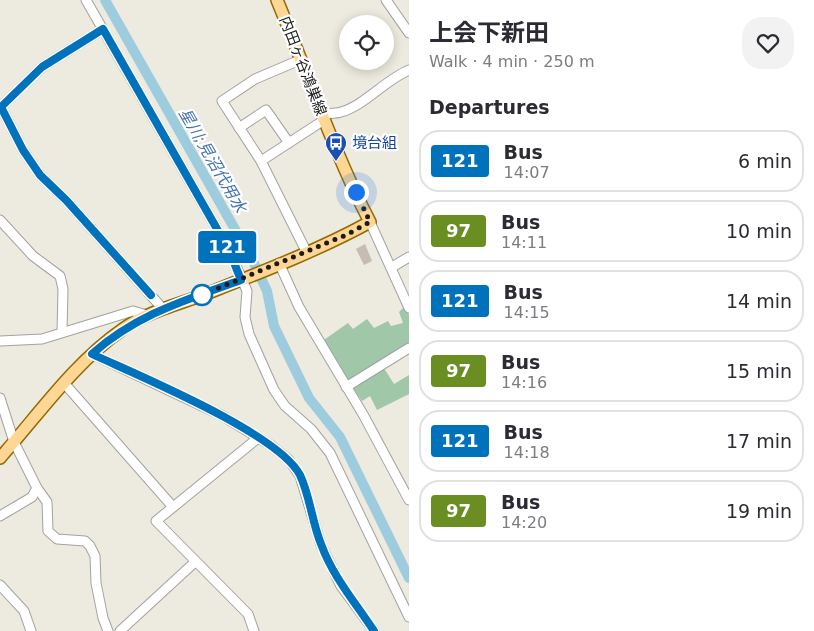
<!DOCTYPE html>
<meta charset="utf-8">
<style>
body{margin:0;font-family:"DejaVu Sans","Noto Sans JP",sans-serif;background:#f2f2f3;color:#2b2b33;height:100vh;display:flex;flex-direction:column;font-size:19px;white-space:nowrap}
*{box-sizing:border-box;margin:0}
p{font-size:16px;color:#7c7c81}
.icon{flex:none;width:28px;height:28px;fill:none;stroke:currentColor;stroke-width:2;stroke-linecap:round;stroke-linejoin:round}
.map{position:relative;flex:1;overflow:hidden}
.drawer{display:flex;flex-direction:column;background:#fff;width:405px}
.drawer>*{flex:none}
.badge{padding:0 10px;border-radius:4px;font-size:18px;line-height:32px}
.fabs{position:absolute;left:339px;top:15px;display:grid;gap:10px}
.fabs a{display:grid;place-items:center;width:55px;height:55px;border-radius:50%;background:#fff;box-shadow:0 2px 12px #0003;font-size:25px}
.you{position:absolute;width:25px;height:25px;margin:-12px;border:4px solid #fff;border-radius:50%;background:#1a73e8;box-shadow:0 0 0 8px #1a73e833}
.map>.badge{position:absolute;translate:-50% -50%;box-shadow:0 0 0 2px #fff}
h2{padding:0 20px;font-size:19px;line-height:45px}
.round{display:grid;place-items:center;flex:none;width:52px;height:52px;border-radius:20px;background:#f2f2f3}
.summary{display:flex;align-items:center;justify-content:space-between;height:85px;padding:0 20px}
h1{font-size:24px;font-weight:700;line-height:38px}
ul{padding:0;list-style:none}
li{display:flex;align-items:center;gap:15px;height:62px;margin:0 10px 8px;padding:0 10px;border:2px solid #e1e1e2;border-radius:20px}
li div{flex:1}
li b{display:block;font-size:19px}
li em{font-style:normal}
li .badge{min-width:55px;font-weight:700;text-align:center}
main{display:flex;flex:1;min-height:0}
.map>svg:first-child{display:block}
.cemetery{fill:#9fc7a8}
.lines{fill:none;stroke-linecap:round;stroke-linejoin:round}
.river{stroke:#9dccde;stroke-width:10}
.building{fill:#c5bcb3}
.minor-casing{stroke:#a2a2a2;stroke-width:11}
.major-casing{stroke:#926a00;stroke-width:14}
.minor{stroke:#fff;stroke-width:9}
.major{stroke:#ffd693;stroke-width:11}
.line-casing{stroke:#fff;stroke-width:11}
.line{stroke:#0072bc;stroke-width:8}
.walk{stroke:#1b1b1b;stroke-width:5;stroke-dasharray:0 9}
.stop-dot{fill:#fff;stroke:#0072bc;stroke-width:2.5}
.labels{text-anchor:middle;stroke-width:4.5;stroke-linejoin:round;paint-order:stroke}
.street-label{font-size:15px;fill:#1b1b1b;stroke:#fff}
.transit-label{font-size:15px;fill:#164399;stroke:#fff;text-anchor:start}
.water-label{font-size:16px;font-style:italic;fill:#4373ae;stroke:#fff}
</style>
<main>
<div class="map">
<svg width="409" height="631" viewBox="0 0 409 631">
<rect width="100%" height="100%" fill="#edeadf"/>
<path class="cemetery" d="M405,306l4,9v30l-29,17 14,22 15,-9v19l-32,16 -7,-14 -8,5 -41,-59 27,-19 5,6 14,-10 7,9 14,-7 3,5 12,-3 -4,-11z"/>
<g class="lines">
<path class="river" d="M105,0l148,261 14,30 7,35 35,72 31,39 69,141"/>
</g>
<path class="building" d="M365,244l7,17 -8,4 -8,-16z"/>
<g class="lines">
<g class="minor-casing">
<g id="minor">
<path d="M86,0l143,250 18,41 -2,26 4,17 25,56 11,16 26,23 19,24 79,164"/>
<path d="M386,0l23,33"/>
<path d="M302,59l-47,20 -33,22 39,60 45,90"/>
<path d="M1,107l22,43 17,25 26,25 97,109"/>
<path d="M0,108l42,-41 61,-38"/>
<path d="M322,114c6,-1 13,0 19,-2 23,-6 44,-32 68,-42"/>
<path d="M239,128l27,-18 23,33"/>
<path d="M261,161l63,-41"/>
<path d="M0,220l33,36 27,20 3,13 -1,43"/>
<path d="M370,222l39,86"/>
<path d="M279,263l20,44 65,109 45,84"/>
<path d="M392,267l17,-10"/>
<path d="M0,341l42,-2 91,-28 14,4"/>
<path d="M92,354l129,61 51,31 17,14 11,16 21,69 20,41 33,45"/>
<path d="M64,383l109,124"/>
<path d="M346,387l63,-39"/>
<path d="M0,398l14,44 23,46 10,14 1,29 9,8 28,2 5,5 5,10 1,27 7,35 5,13"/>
<path d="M0,516l32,-19 5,-9"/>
<path d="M0,585l24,26 7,20"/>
<path d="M120,631l75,-69"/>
<path d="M254,631l-6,-17 -92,-93 102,-83"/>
</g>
</g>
<g class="major-casing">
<path id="major" d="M0,458c39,-44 74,-95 123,-129 24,-17 53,-24 80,-34 56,-22 114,-44 167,-73 -37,-71 -62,-148 -93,-222"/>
</g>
<use href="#minor" class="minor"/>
<use href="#major" class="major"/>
</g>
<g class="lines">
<g class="line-casing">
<path id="line" d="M151,295l-85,-95 -26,-25 -17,-25 -22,-43 41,-40 61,-38 126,221 12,30c-55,20 -104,34 -149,74 47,22 186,79 208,121 10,21 12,47 21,69 12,33 34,58 53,87"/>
</g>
<use href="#line" class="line"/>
<path class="walk" d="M202,295l144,-60 24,-13 -14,-30"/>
</g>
<defs>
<g id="bus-pin" transform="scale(1.125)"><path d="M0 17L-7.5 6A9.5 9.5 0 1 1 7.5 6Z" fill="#1a4fb4" stroke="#fff"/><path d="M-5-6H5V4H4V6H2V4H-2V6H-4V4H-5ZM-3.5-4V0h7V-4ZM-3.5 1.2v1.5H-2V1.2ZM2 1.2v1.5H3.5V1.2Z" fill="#fff"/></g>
</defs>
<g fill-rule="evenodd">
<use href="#bus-pin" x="336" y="143"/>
</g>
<circle class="stop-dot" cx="202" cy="295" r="10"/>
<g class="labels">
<g class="street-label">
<text transform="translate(303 66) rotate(69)" y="5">内田ヶ谷鴻巣線</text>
</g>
<g class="transit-label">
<text x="352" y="148">境台組</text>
</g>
<g class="water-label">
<text transform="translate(213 160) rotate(60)" y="6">星川;見沼代用水</text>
</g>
</g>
</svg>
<div class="fabs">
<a><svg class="icon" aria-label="locate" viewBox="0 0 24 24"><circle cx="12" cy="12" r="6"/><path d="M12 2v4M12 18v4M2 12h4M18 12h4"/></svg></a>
</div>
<div class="you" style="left:356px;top:192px"></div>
<b class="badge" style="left:227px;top:247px;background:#0072bc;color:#fff">121</b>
</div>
<section class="drawer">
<div class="summary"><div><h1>上会下新田</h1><p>Walk · 4 min · 250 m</p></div><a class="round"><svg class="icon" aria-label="heart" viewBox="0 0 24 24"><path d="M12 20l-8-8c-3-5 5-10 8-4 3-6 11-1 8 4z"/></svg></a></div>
<h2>Departures</h2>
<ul>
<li><span class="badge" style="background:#0072bc;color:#fff">121</span><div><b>Bus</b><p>14:07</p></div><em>6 min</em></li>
<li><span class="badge" style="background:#6b8e23;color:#fff">97</span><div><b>Bus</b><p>14:11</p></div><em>10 min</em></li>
<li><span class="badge" style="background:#0072bc;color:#fff">121</span><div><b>Bus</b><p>14:15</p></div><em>14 min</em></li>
<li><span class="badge" style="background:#6b8e23;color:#fff">97</span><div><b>Bus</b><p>14:16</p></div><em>15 min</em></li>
<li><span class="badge" style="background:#0072bc;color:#fff">121</span><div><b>Bus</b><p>14:18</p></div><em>17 min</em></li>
<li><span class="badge" style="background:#6b8e23;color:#fff">97</span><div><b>Bus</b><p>14:20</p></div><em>19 min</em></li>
</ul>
</section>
</main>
